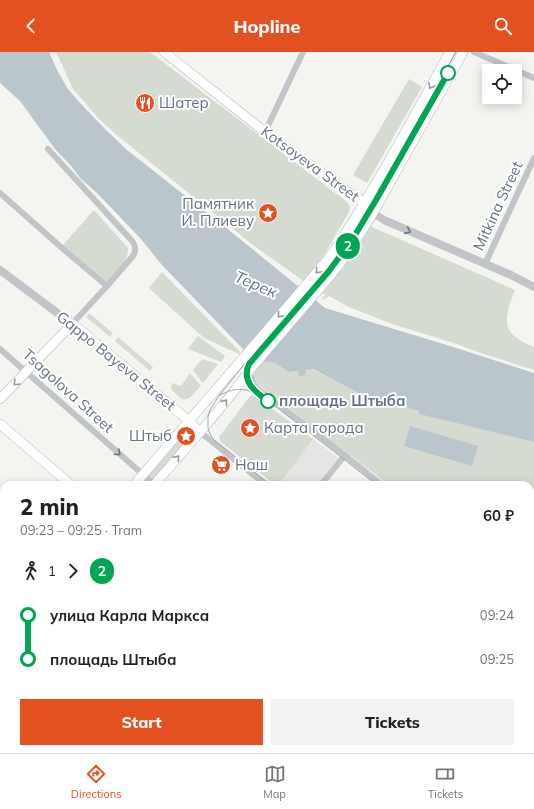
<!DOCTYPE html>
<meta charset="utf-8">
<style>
body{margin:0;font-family:Mulish,sans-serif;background:#f2f2f2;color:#202124;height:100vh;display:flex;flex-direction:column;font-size:15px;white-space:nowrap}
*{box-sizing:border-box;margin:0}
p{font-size:13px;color:#757577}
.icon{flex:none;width:22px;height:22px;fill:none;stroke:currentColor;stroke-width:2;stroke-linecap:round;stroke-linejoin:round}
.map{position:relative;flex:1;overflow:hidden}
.details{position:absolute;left:0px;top:429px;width:534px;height:272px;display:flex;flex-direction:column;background:#fff;border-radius:12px 12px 0 0;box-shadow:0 2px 10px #0003}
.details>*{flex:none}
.badge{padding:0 8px;border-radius:13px;font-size:14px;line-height:26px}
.tools{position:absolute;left:482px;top:12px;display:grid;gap:8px}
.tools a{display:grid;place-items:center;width:40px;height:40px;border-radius:0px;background:#fff;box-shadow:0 2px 10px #0003;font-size:20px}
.map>.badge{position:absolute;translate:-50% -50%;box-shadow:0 0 0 2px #fff}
.legs{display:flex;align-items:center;gap:6px;height:44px;padding:0 20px;font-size:13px}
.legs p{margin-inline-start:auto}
.headline{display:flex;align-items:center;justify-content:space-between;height:68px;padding:0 20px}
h1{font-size:22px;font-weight:800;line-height:30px}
.cta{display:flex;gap:8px;margin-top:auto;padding:8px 20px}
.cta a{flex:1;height:46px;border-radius:0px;background:#e35121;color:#fff;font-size:16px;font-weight:800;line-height:46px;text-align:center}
.cta a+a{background:#f2f2f2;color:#202124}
ul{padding:0 20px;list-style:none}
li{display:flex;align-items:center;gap:14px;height:44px;font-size:15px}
li i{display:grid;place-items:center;width:6px;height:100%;margin:0 5px;background:currentColor}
li i::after{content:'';width:10px;height:10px;margin:-5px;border:3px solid;border-radius:50%;background:#fff}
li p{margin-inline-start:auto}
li:first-child i{background:linear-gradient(#0000 50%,currentColor 0)}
li:last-child i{background:linear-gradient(currentColor 50%,#0000 0)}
header{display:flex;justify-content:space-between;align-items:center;height:52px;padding:0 20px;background:#e35121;color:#fff;font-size:18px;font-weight:800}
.tabs{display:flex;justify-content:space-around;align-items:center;height:56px;border-top:1px solid #e0e0e0;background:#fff;font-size:11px;color:#757577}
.tabs a{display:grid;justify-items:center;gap:2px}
.tabs .current{color:#e35121}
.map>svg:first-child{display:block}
.built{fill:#e5e6e4}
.green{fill:#d5dbd1}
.water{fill:#bac6cb}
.pier{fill:#f4f4f0}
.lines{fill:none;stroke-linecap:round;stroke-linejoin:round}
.canal{stroke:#bac6cb;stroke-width:7}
.secondary-casing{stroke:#b4b8bc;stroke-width:10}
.pedestrian{stroke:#c1c5c8;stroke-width:4.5}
.minor{stroke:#c1c5c8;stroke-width:6}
.tertiary{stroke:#c1c5c8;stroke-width:8}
.secondary{stroke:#fff;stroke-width:9}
.tram{stroke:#a2a7ad;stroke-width:1}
.oneway{stroke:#929da7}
.oneway2{stroke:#687785}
.line-1-casing{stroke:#fff;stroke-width:9}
.line-1{stroke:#00a651;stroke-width:6}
.stop-1-dot{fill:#fff;stroke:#00a651;stroke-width:2}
.labels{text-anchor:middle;stroke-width:4;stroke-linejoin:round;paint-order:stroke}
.poi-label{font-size:15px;fill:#637381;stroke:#fff;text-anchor:start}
.street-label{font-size:15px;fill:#637381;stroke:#fff}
.stop-label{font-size:15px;font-weight:bold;fill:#637381;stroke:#fff;text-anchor:start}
.water-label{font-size:16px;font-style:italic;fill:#5f767f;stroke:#fff}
</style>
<header><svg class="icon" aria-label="back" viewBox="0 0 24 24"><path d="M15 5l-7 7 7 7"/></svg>Hopline<svg class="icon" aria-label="search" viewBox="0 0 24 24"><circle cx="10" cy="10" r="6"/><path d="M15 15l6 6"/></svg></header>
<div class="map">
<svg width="534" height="701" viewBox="0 0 534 701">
<rect width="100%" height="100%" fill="#f4f4f0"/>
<path class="built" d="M313,387l24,18 1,5 -19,23h-40z"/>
<g class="green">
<path d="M56,0h94l197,150 3,4 -1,6 -25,43 -19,27 -52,-37 -135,-109 -17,-15 -28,-32z"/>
<path d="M409,27l13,8 -55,96 -14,-8z"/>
<path d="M94,158l34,38c1,14 -13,25 -21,34l-44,-37z"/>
<path d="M370,174l145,64c-4,10 -13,31 -5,41 5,8 15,12 24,16v23l-56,-18 -21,-8 -65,-20 -43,-17 -20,-11 -6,4 -1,-2 4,-3 -6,-3 23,-24z"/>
<path d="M162,220l78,80 -1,2 -35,-16 -55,-50z"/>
<path d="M89,261l24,20 -3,4 -24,-20z"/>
<path d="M198,284l27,20 -4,6 -33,-13z"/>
<path d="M118,285l35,30 -3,4 -35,-30z"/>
<path d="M202,307l16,5 -15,19 -10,-13z"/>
<path d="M261,310l14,1 13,9 24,-3 50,26 54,15h3l1,4 114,28v111l-2,2 2,2v46l-4,3v-121h-141l-125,-96 -7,-7 -4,-9z"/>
<path d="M190,321l11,13c-5,4 -11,16 -19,13 -4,-2 -7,-7 -11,-10l1,-6 9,3z"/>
<path d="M251,343l5,2 57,42 -34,46h-4l-55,-44 -1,-4z"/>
<path d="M184,382l5,4 -37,42 -5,-4z"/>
</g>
<g class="water">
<path d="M0,0h49l9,20 10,17 11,13 26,27 22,21 98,77 100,81 125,38 84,27v69l-115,-28v-4h-4l-53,-15 -49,-26 -25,3 -13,-9 -14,-1 -18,-13 -81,-84 -21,-26 -43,-45 -18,-16 -8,-11 -17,-18 -35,-48 -20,-18z"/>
<path d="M410,374l68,20 -6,20 -68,-20z"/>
</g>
<path class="pier" d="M300,234l16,12 -56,66 -17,-13z"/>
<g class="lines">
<path class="canal" d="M301,309l1,12"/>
<g class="secondary-casing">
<g id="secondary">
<path d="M164,0l101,80 74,54 19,12 9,9"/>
<path d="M0,347l72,-75 6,4 111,93 11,11"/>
<path d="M0,372l71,61"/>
<path d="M134,433l195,-227c45,-66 82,-137 121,-206"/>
<path d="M154,433l54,-62 27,-33 18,-24 73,-85 22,-28 25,-40 90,-161"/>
<path d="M363,697l4,4"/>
<path d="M102,701l5,-4"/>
</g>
</g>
<g class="pedestrian">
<path d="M530,589l4,5"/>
<path d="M530,657l4,4"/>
</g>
<g class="minor">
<path d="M474,0l60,26"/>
<path d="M265,80l38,-80"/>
<path d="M48,97l85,93c3,6 3,8 0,14l-26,30 -35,38"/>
<path d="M0,141l62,55 45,38"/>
<path d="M485,212l49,-106"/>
<path d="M0,297l155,136"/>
<path d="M251,318c-1,8 2,14 8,20l83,63 40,32"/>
<path d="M200,380l66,53"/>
<path d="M321,433l24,-30"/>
<path d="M0,449l4,4"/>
<path d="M0,541l4,5"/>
<path d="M0,605l4,4"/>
<path d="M83,697l3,4"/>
</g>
<g class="tertiary">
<path d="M373,161l11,7 127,55 23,12"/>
<path d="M0,218l72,54"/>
</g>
<use href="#secondary" class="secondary"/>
<g class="tram">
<path d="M251,309c-13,15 1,26 11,36"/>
<path d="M219,344c8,-5 17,-8 27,-6 17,4 32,19 46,29 28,22 57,44 85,66"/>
<path d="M271,433l-58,-46 -3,-5 -2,-6v-12l2,-6 8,-13 28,-35 91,-106 17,-25 102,-179"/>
<path d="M530,596l4,6"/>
<path d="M530,650l4,4"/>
</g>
</g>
<defs><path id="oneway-chevron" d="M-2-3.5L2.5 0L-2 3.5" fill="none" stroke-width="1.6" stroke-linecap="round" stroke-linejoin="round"/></defs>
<g class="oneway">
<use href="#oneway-chevron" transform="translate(431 34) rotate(120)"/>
<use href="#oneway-chevron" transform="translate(318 219) rotate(131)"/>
<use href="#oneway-chevron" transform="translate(280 263) rotate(131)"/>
<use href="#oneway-chevron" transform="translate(16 331) rotate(134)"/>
<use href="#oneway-chevron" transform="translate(225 350) rotate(-51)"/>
<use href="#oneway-chevron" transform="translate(177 406) rotate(-49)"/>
</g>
<g class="oneway2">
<use href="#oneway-chevron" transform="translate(408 179) rotate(24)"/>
<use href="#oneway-chevron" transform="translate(118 401) rotate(42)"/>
</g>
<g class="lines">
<g class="line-1-casing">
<path id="line-1" d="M268,349c-13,-9 -27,-20 -19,-37l80,-93 23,-31 24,-40 72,-127"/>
</g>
<use href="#line-1" class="line-1"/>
</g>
<defs>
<g id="restaurant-disc" transform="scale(1)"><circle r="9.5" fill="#e35121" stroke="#fff"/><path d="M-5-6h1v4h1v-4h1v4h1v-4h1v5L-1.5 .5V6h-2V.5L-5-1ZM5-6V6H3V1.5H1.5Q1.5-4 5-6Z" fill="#fff"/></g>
<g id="sight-disc" transform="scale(1)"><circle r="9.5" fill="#e35121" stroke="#fff"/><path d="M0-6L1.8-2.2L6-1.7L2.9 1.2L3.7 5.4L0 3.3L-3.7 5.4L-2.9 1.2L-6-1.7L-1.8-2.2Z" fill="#fff"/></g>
<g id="supermarket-disc" transform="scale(1)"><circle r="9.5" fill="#e35121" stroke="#fff"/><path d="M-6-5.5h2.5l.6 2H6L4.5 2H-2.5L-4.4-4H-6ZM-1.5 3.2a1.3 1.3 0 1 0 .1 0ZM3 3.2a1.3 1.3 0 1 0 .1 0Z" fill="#fff"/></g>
</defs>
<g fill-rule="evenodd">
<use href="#restaurant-disc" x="145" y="51"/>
<use href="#sight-disc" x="268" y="161"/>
<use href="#sight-disc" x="250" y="376"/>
<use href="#sight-disc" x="186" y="384"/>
<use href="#supermarket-disc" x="221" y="413"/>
</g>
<g class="stop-1-dot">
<circle cx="448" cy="21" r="7"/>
<circle cx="268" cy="349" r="7"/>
</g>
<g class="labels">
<g class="poi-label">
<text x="159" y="56">Шатер</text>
<text x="254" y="157" text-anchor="end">Памятник<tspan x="254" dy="17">И. Плиеву</tspan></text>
<text x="264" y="381">Карта города</text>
<text x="172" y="389" text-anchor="end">Штыб</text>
<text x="235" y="418">Наш</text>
</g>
<g class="street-label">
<text transform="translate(310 112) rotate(36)" y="5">Kotsoyeva Street</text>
<text transform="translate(498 154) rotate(-65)" y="5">Mitkina Street</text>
<text transform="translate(116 309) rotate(39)" y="5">Gappo Bayeva Street</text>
<text transform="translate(68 339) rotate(42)" y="5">Tsagolova Street</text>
</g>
<g class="stop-label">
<text x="279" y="354">площадь Штыба</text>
</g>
<g class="water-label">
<text transform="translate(256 232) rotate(23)" y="6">Терек</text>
</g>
</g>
</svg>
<div class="tools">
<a><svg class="icon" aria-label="locate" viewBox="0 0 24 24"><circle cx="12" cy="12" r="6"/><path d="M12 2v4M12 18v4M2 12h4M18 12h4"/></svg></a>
</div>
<b class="badge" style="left:348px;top:194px;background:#00a651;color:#fff">2</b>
<section class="details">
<div class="headline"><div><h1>2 min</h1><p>09:23 – 09:25 · Tram</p></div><b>60 ₽</b></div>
<div class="legs"><svg class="icon" aria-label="walk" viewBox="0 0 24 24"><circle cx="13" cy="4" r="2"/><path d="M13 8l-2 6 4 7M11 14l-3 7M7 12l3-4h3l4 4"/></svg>1<svg class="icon" aria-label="forward" viewBox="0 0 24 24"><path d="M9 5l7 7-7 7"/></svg><b class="badge" style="background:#00a651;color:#fff">2</b></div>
<ul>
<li><i style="color:#00a651"></i><b>улица Карла Маркса</b><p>09:24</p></li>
<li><i style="color:#00a651"></i><b>площадь Штыба</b><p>09:25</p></li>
</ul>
<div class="cta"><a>Start</a><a>Tickets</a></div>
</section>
</div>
<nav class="tabs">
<a class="current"><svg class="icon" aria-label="directions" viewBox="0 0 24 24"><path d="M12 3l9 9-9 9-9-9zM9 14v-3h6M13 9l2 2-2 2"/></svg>Directions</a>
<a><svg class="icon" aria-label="map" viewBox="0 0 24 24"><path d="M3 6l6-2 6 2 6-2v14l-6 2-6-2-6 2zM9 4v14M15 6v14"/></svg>Map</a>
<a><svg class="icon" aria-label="tickets" viewBox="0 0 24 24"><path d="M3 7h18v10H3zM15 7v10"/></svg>Tickets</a>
</nav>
